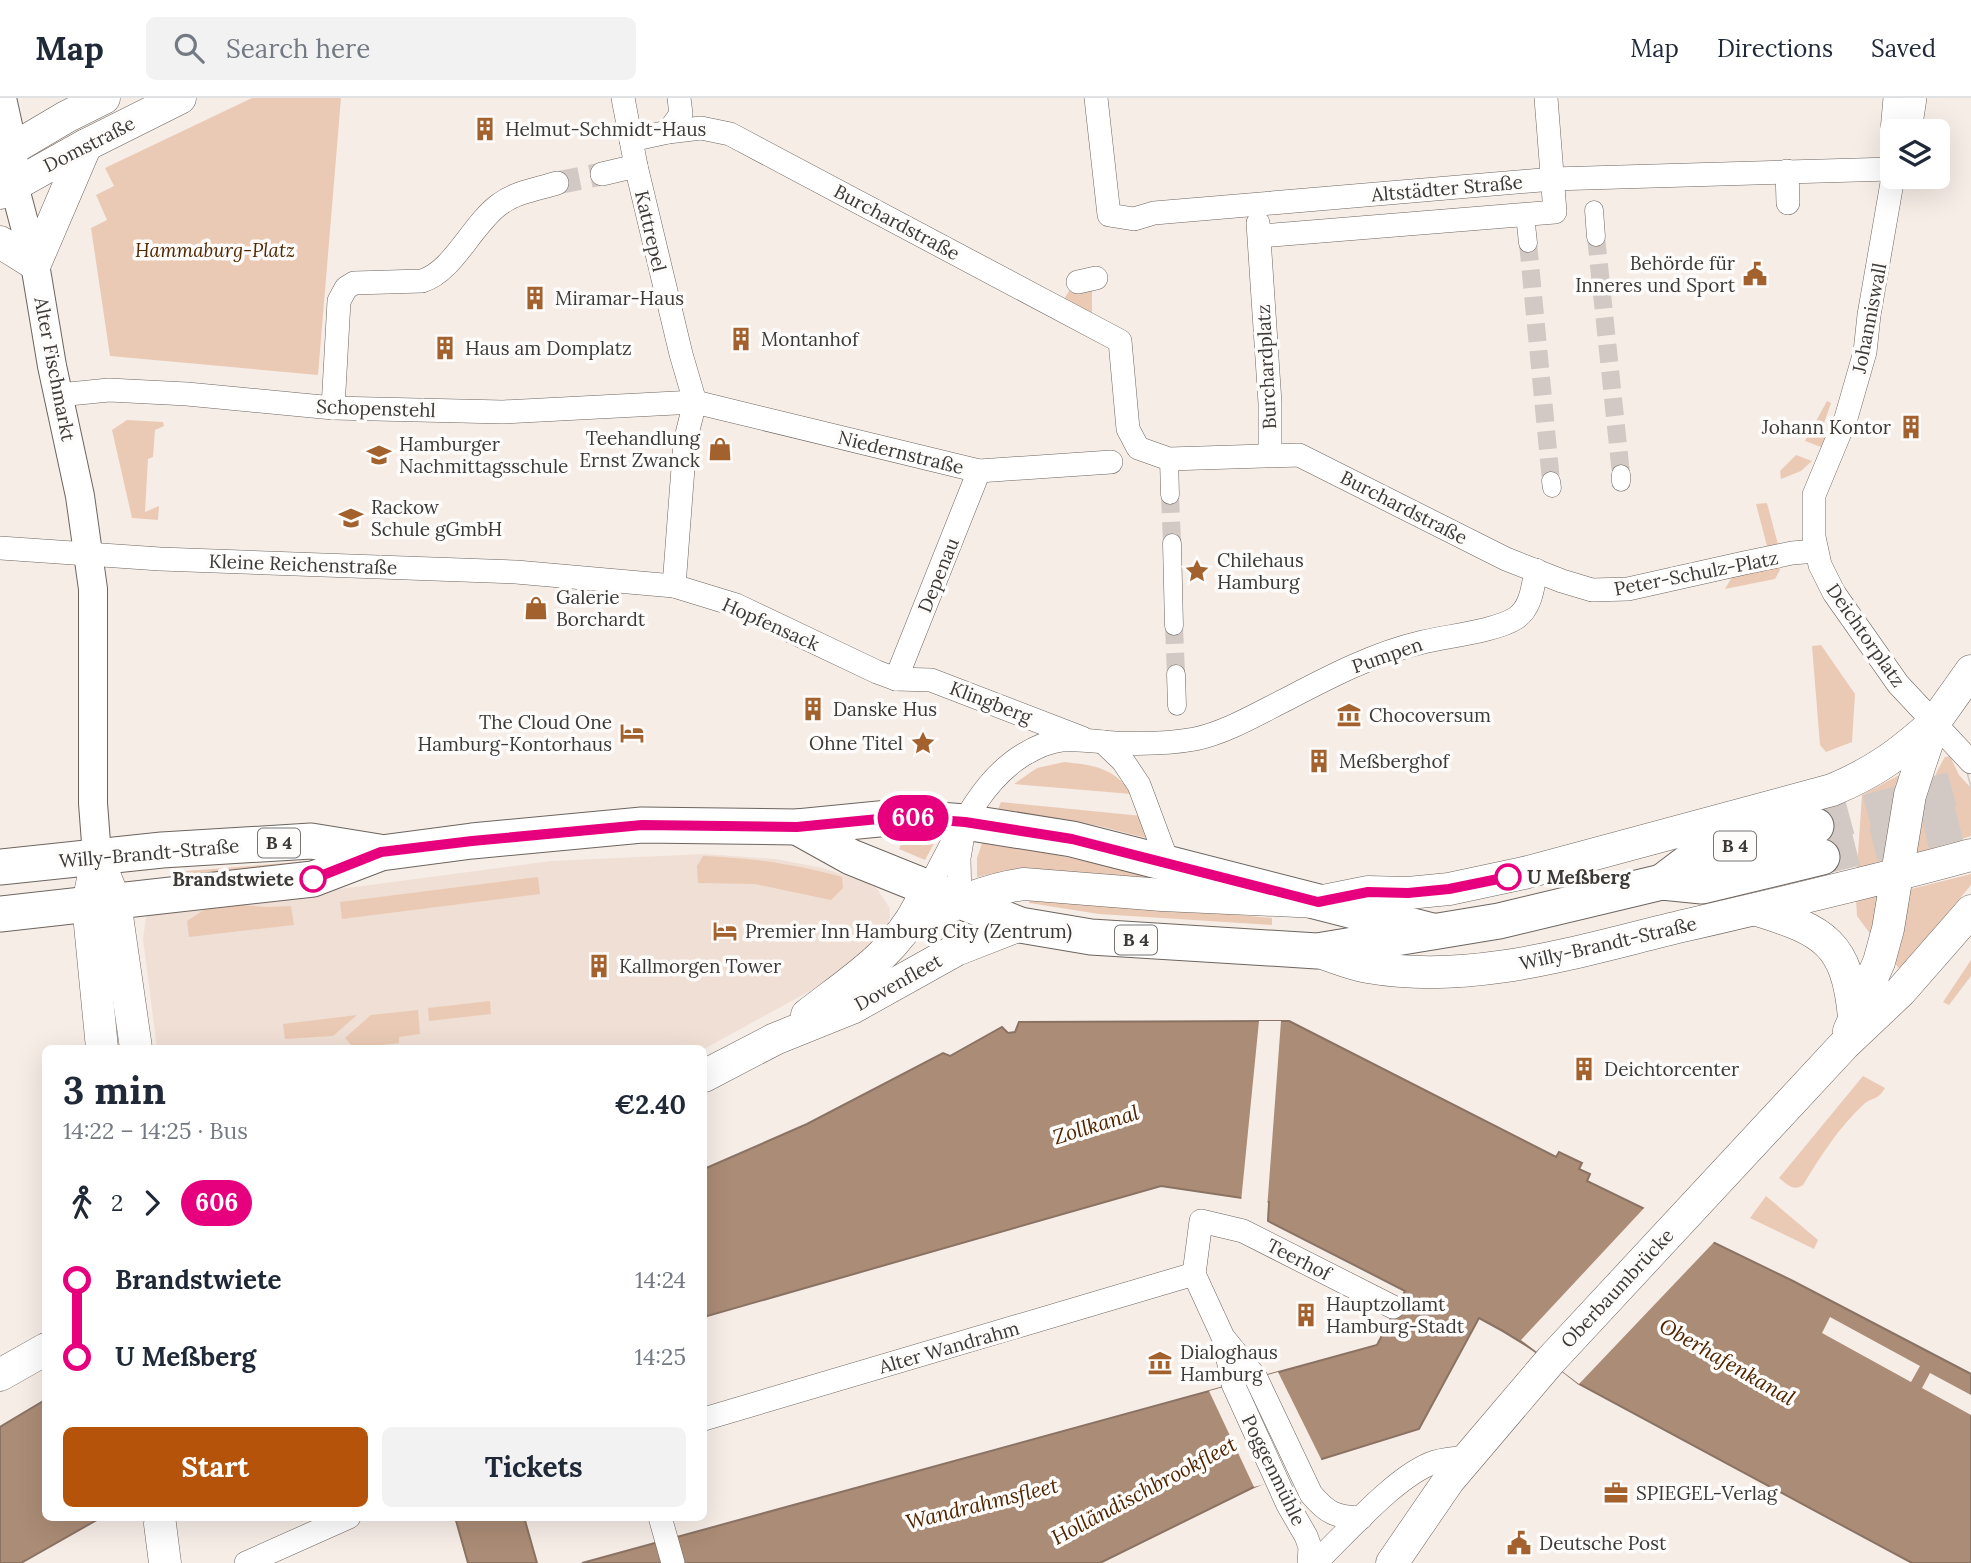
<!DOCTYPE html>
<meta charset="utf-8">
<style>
body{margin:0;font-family:Lora,serif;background:#f2f2f3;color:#1f2937;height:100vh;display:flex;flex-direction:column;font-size:26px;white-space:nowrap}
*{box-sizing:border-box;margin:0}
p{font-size:23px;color:#747a83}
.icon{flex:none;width:38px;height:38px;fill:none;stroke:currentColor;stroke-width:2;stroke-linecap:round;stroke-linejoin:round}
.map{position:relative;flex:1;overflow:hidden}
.side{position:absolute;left:42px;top:947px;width:665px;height:476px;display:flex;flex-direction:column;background:#fff;border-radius:10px;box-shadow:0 7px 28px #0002}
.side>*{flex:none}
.badge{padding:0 14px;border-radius:23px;font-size:24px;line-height:46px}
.tools{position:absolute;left:1880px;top:21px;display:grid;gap:14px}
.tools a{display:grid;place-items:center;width:70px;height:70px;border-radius:10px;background:#fff;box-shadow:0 7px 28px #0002;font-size:35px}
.map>.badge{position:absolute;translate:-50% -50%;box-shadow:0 0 0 4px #fff}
.legs{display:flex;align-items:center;gap:10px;height:77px;padding:0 21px;font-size:23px}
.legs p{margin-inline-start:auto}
.summary{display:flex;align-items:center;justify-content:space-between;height:119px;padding:0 21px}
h1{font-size:38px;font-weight:700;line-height:52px}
.action{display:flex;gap:14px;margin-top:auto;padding:14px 21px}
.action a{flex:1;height:80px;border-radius:10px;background:#b45309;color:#fff;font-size:28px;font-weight:700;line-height:80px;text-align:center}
.action a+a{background:#f2f2f3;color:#1f2937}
ul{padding:0 21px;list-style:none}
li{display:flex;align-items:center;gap:24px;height:77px;font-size:26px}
li i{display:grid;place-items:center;width:10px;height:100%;margin:0 9px;background:currentColor}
li i::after{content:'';width:18px;height:18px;margin:-9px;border:5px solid;border-radius:50%;background:#fff}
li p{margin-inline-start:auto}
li:first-child i{background:linear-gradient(#0000 50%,currentColor 0)}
li:last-child i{background:linear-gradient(currentColor 50%,#0000 0)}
header{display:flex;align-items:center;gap:42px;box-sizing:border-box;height:98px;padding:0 35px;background:#fff;border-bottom:2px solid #e0e1e3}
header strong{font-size:33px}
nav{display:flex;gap:38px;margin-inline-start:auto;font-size:24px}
.search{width:490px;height:63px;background:#f2f2f3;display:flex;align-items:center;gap:18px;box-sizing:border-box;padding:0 24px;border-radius:10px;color:#747a83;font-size:26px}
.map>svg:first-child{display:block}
.built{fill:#f0dfd4}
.green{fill:#eacab5}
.water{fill:#ab8c76;stroke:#8a7363;stroke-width:2}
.pier{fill:#f7ede7}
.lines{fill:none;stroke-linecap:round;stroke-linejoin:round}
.pedestrian-tunnel{stroke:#d2c9c4;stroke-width:18;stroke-dasharray:18 9;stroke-linecap:butt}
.minor-tunnel{stroke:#d2c9c4;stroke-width:23;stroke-dasharray:23 11;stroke-linecap:butt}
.primary-tunnel{stroke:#d2c9c4;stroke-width:35;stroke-dasharray:35 18;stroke-linecap:butt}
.pedestrian-casing{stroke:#6c645e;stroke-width:19}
.minor-casing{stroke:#6c645e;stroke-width:24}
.tertiary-casing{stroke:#6c645e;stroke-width:30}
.secondary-casing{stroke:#6c645e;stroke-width:33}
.primary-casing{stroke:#6c645e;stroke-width:37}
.pedestrian{stroke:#fff;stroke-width:18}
.minor{stroke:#fff;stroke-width:23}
.tertiary{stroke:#fff;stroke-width:28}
.secondary{stroke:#fff;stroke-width:32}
.primary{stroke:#fff;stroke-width:35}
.line-1-casing{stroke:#fff;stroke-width:16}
.line-1{stroke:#e6007e;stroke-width:10}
.stop-1-dot{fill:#fff;stroke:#e6007e;stroke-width:3.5}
.labels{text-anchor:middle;stroke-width:7;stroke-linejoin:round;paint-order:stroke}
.shield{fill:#fefcfb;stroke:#777472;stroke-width:2}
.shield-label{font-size:18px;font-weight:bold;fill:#3d3937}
.poi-label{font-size:19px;fill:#3d3937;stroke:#fefcfb;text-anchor:start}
.street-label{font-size:19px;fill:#3d3937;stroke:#fefcfb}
.park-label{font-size:19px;font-style:italic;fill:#522801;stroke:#fefcfb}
.stop-label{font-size:19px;font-weight:bold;fill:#3d3937;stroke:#fefcfb;text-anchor:start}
.water-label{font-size:21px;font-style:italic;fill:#4e2400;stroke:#fefcfb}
</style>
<header>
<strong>Map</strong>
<div class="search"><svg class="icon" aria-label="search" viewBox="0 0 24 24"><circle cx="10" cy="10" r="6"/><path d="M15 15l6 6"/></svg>Search here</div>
<nav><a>Map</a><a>Directions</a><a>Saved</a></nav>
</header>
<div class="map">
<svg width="1971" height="1465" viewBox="0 0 1971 1465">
<rect width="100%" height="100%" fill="#f7ede7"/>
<path class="built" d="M705,756l70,5 48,9 44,15 10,6 12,18 1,9 -7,24 -55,41 -124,68 -547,-1 -14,-109 3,-22 4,-3 401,-53z"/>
<g class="green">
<path d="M252,0h89l-23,277 -208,-19 -19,-128 16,-8 -11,-25 18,-9 -9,-18z"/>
<path d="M1092,190v25l-28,-14 5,-8z"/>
<path d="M1827,303l4,2 -7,20 3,12 -6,12 -16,-6z"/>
<path d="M127,322l36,2 1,4 -9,4 -2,27 -5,2 -3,53 14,-6 -1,14 -26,-2 -20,-88z"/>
<path d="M1796,357l16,6 -11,10 -20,8 -1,-8z"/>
<path d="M1767,405l12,45 -11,2 -12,-46z"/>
<path d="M1780,464v8l-5,9 -50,10 7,-12 27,-5 5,-8z"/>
<path d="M1821,547l34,49 -3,48 -26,10 -6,-7 -8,-99z"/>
<path d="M1950,658l9,19 12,13v48l-54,17 -5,-1c8,-33 15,-66 33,-95z"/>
<path d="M1064,664c29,3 52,6 67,32l-117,-10 23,-16z"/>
<path d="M1901,676l-13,82 -6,5 -25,7 5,-73z"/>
<path d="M1001,704l141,14 4,22 -47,-12 -101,-17z"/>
<path d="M906,736l32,2 -13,24 -26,-11z"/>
<path d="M982,745l61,9 114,25 1,5 -128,-13h-16l-37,8v-19z"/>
<path d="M703,758c49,2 92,8 139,21l1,11 -12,12 -76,-16 -57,-1 -1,-17z"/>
<path d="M323,762l-148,25 -1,-13z"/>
<path d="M1971,776v11l-71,85 -7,-9 14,-71z"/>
<path d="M538,779l2,17 -198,25 -2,-17z"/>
<path d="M1878,796l-4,45 -17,-23 -1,-16z"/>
<path d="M1029,798l243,22v7l-173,-11 -70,-11z"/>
<path d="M228,806l38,3 25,-1 3,19 -105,12 -2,-16 23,-15z"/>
<path d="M1971,862v16l-22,29 -6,-3z"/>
<path d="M490,903l1,13 -62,7 -1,-13z"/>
<path d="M418,912l2,24 -21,3v6l-45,5 -9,-10 26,-23z"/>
<path d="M357,917l-24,21 -48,3 -2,-15z"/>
<path d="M1863,978l22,12c-9,14 -11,8 -21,16 -25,23 -44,53 -61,81 -10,7 -16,-1 -24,-7z"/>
<path d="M1766,1098l52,44 -4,9 -64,-31z"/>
</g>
<g class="water">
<path d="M1289,923l267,136 3,-5 23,11 -3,6 11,5 -3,7 206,100 178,93v189h-59l-333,-179c-32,-26 -63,-47 -100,-66l-60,111 -97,30 -68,28 -154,76h-518l795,-218 28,-54 -137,-70 1,-19 -108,-16 -457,131v-148l103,-45 136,-71 7,3 52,-29 6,6 7,-1 4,-10z"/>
<path d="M45,1302l1,117h56l-81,46h-21v-136z"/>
<path d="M455,1419h69l13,46h-69z"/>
</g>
<g class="pier">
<path d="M1259,923h22l-15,202 -1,-18 -24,-3z"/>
<path d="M1646,1108l70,34 -137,144 -58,-44z"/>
<path d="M1830,1219l90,49 -9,16 -89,-49z"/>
<path d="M1278,1274l45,91 -38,16 -31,8 -45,-96z"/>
<path d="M1930,1275l41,22v20l-49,-27z"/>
</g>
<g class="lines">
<g class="pedestrian-tunnel">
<path d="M1596,139l25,237"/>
<path d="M1528,145l23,238"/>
<path d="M1170,397l2,48"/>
<path d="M1174,528l2,48"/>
</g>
<path class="minor-tunnel" d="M557,85l45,-9"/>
<g class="primary-tunnel">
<path d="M1816,728l155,-42"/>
<path d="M1822,759l149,-37"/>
</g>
<g class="pedestrian-casing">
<g id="pedestrian">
<path d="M1594,112l2,27"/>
<path d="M1525,117l3,28"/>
<path d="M1169,361l1,36"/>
<path d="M1621,376v8"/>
<path d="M1551,383l1,7"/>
<path d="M1172,445l2,83"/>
<path d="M1176,576l1,32"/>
</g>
</g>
<g class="minor-casing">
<g id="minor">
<path d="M623,0l13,68 45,188 14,48 -10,40 -11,144"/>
<path d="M1096,0l13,117 25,4 20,-6 399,-34 339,-10"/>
<path d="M1892,33l3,-33"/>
<path d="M1910,33l5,-33"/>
<path d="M668,34l13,-18 -2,-16"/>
<path d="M631,42l37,-8 33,-4 29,6 390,207 8,88 10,19 31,11 130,-4 207,104 56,22 30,9 36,-1 116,-26 48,-10 24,-2"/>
<path d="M1787,73l1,32"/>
<path d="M602,76l34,-8"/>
<path d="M1893,79l-24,138 -4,37 -19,66 -32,77v42l6,28 14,28 64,91 73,78"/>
<path d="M1258,125l12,180v51"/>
<path d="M1260,138l295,-24 -9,-114"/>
<path d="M1078,184l18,-4"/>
<path d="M59,297l50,-5 78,4 146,14 170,4 192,-10 284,69 132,-9"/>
<path d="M333,310l6,-107 7,-13 8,-5 68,-2c32,-10 50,-57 78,-77 16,-12 38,-15 57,-21"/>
<path d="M0,450l160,11 356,13 158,14 62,19 141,67 19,7 35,1 151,58"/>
<path d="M896,581l83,-208"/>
<path d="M1103,644l20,19 16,24 29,78"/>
<path d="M929,789c25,-45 48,-104 94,-132 36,-22 54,-15 92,-12 27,1 53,1 80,-4 32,-7 62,-25 92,-40 44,-23 88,-46 136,-57 25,-6 73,-11 93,-24 15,-10 17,-31 20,-48"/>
<path d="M960,803l-1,-43 4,-23"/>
<path d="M1224,1242l9,44 55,121 18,31 4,11 -1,16"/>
<path d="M704,1321l490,-145"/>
<path d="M660,1419l13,46"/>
<path d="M1361,1420c-26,-1 -34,-5 -50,-24l-55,-116 -33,-41 -29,-63 7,-53 42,10 150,76"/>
<path d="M246,1465l103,-46"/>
<path d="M1315,1465c30,-28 82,-89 120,-101 10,-3 21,-4 32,-5"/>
</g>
</g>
<g class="tertiary-casing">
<path id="tertiary" d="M2,0l11,50 1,37 21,79 17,102 28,130 13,93v214l4,53"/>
</g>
<g class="secondary-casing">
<g id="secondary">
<path d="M0,58l66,-39 38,-19"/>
<path d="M0,95l86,-48 94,-47"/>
<path d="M0,144l35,22 51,-119"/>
<path d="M97,758l18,46 21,146"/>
<path d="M93,781l-5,25 14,144"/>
<path d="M1757,812c68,21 90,33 97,107"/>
<path d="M909,827c37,-17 74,-36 115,-41l138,11 156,7 50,-10 40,1 41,-4 75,-16 308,-83c43,-18 67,-36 102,-67"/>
<path d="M1317,853c17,6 34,13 51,16 107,19 216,-18 319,-42 95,-22 190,-44 284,-70"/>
<path d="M807,917c42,-33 87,-60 112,-109"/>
<path d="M1849,933l30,-69 9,-33 22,-134 11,-34 13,-38 37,-52"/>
<path d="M704,978l71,-37 77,-31 104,-58 64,-25"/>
<path d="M0,1277l46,-26"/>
<path d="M160,1426l5,39"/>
<path d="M1392,1465l57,-83 102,-120 293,-315 57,-54 70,-80"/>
</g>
</g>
<g class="primary-casing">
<g id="primary">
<path d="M797,729l54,30 169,68 71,12 226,14 182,-30 163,-39 40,4 120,-29"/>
<path d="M0,769l162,-17 149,-9 68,11"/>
<path d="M1662,784l33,-25 121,-31"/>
<path d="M0,816l313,-35 68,-26 91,-12 170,-16 155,2 102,-10 66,5 107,17 360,92"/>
</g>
</g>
<use href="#pedestrian" class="pedestrian"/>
<use href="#minor" class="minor"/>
<use href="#tertiary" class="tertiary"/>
<use href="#secondary" class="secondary"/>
<use href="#primary" class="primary"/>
</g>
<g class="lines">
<g class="line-1-casing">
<path id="line-1" d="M313,781l68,-27 91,-11 170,-16 155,2 102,-10 66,5 107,17 246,63 50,-10 40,1 41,-4 59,-12"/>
</g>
<use href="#line-1" class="line-1"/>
</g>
<defs>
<g id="building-bare" transform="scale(1.89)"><path d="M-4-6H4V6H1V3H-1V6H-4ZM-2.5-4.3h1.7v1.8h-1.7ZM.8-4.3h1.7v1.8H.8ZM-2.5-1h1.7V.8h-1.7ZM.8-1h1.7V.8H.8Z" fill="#a3612d" stroke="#fefcfb" stroke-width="2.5" paint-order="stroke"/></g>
<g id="civic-bare" transform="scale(1.89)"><path d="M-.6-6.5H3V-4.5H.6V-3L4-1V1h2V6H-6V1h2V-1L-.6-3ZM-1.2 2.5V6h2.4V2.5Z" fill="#a3612d" stroke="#fefcfb" stroke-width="2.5" paint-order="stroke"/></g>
<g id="shop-bare" transform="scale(1.89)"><path d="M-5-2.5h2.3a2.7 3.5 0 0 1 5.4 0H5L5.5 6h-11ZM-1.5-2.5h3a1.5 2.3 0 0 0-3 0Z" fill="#a3612d" stroke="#fefcfb" stroke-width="2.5" paint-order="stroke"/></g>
<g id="school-bare" transform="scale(1.89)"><path d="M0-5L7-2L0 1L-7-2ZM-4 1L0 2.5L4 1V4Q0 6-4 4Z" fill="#a3612d" stroke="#fefcfb" stroke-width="2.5" paint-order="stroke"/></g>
<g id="sight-bare" transform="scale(1.89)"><path d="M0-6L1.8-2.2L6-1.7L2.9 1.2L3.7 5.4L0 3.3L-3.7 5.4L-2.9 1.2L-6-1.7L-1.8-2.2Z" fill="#a3612d" stroke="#fefcfb" stroke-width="2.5" paint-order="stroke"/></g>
<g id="museum-bare" transform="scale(1.89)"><path d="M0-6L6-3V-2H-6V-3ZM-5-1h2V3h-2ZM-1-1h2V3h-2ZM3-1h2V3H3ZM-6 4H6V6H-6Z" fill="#a3612d" stroke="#fefcfb" stroke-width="2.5" paint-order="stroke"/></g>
<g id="hotel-bare" transform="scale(1.89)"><path d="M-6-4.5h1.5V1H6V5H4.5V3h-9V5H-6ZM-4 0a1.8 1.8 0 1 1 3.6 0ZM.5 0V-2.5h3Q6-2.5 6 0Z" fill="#a3612d" stroke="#fefcfb" stroke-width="2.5" paint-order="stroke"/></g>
<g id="office-bare" transform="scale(1.89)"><path d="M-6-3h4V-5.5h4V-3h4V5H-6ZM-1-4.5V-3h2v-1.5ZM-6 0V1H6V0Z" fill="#a3612d" stroke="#fefcfb" stroke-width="2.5" paint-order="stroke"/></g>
</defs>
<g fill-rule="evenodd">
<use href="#building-bare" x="485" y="31"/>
<use href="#civic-bare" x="1755" y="176"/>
<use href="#building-bare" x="535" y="200"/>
<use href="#building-bare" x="741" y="241"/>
<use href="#building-bare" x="445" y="250"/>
<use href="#building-bare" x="1911" y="329"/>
<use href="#shop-bare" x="720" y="351"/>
<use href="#school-bare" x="379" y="357"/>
<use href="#school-bare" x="351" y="420"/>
<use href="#sight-bare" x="1197" y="473"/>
<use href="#shop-bare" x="536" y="510"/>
<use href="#building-bare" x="813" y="611"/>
<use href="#museum-bare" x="1349" y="617"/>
<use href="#hotel-bare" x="632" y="635"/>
<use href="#sight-bare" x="923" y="645"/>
<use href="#building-bare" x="1319" y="663"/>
<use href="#hotel-bare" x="725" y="833"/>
<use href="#building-bare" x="599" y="868"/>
<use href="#building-bare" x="1584" y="971"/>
<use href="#building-bare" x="1306" y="1217"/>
<use href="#museum-bare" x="1160" y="1265"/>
<use href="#office-bare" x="1616" y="1395"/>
<use href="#civic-bare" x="1519" y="1445"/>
</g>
<g class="stop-1-dot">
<circle cx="1508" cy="779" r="12"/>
<circle cx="313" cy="781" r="12"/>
</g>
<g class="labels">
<g class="shield">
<rect x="258" y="730.5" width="42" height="29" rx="5"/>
<rect x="1714" y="733.5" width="42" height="29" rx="5"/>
<rect x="1115" y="827.5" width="42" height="29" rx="5"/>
</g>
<g class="shield-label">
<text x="279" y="751">B 4</text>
<text x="1735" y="754">B 4</text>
<text x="1136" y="848">B 4</text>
</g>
<g class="poi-label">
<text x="505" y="38">Helmut-Schmidt-Haus</text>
<text x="1735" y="172" text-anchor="end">Behörde für<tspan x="1735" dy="22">Inneres und Sport</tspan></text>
<text x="555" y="207">Miramar-Haus</text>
<text x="761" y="248">Montanhof</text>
<text x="465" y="257">Haus am Domplatz</text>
<text x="1891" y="336" text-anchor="end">Johann Kontor</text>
<text x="700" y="347" text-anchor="end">Teehandlung<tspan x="700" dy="22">Ernst Zwanck</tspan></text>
<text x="399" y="353">Hamburger<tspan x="399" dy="22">Nachmittagsschule</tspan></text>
<text x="371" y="416">Rackow<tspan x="371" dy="22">Schule gGmbH</tspan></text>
<text x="1217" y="469">Chilehaus<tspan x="1217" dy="22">Hamburg</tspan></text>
<text x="556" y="506">Galerie<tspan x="556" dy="22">Borchardt</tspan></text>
<text x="833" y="618">Danske Hus</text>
<text x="1369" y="624">Chocoversum</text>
<text x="612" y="631" text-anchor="end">The Cloud One<tspan x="612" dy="22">Hamburg-Kontorhaus</tspan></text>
<text x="903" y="652" text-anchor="end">Ohne Titel</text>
<text x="1339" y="670">Meßberghof</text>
<text x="745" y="840">Premier Inn Hamburg City (Zentrum)</text>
<text x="619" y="875">Kallmorgen Tower</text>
<text x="1604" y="978">Deichtorcenter</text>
<text x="1326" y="1213">Hauptzollamt<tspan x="1326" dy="22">Hamburg-Stadt</tspan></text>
<text x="1180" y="1261">Dialoghaus<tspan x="1180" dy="22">Hamburg</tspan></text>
<text x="1636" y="1402">SPIEGEL-Verlag</text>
<text x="1539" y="1452">Deutsche Post</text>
</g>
<g class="street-label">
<text transform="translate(89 46) rotate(-27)" y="7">Domstraße</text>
<text transform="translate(1447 90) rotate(-5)" y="7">Altstädter Straße</text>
<text transform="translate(897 124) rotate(28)" y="7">Burchardstraße</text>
<text transform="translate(651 133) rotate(77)" y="7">Kattrepel</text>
<text transform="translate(1869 220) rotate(-79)" y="7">Johanniswall</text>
<text transform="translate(1266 269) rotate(-93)" y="7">Burchardplatz</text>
<text transform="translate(55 271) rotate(79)" y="7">Alter Fischmarkt</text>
<text transform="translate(376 310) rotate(2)" y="7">Schopenstehl</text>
<text transform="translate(901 354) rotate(14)" y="7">Niedernstraße</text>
<text transform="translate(1404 409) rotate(27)" y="7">Burchardstraße</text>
<text transform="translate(303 466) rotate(2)" y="7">Kleine Reichenstraße</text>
<text transform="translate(1696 475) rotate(-11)" y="7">Peter-Schulz-Platz</text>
<text transform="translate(938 477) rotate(-68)" y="7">Depenau</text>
<text transform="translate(771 526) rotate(24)" y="7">Hopfensack</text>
<text transform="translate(1866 537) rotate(55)" y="7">Deichtorplatz</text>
<text transform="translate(1387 557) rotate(-19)" y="7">Pumpen</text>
<text transform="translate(991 604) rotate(21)" y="7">Klingberg</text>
<text transform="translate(149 755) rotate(-5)" y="7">Willy-Brandt-Straße</text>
<text transform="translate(1608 845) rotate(-13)" y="7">Willy-Brandt-Straße</text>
<text transform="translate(898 884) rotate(-29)" y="7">Dovenfleet</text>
<text transform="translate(1299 1161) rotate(27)" y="7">Teerhof</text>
<text transform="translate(1617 1190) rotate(-47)" y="7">Oberbaumbrücke</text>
<text transform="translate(949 1249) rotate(-16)" y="7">Alter Wandrahm</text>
<text transform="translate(1274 1372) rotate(64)" y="7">Poggenmühle</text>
</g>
<g class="park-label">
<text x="215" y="159">Hammaburg-Platz</text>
</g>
<g class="stop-label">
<text x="1527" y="786">U Meßberg</text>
<text x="294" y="788" text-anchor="end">Brandstwiete</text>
</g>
<g class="water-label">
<text transform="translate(1096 1027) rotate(-17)" y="7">Zollkanal</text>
<text transform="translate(1727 1264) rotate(30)" y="7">Oberhafenkanal</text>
<text transform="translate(1144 1393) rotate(-28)" y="7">Holländischbrookfleet</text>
<text transform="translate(982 1406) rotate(-14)" y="7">Wandrahmsfleet</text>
</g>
</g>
</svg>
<div class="tools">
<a><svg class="icon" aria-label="layers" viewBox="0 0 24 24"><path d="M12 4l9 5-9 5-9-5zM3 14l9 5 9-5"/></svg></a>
</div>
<b class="badge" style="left:913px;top:720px;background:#e6007e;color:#fff">606</b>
<section class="side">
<div class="summary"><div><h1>3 min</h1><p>14:22 – 14:25 · Bus</p></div><b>€2.40</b></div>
<div class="legs"><svg class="icon" aria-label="walk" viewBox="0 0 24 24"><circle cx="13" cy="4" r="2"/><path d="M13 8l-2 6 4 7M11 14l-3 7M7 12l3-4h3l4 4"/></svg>2<svg class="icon" aria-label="forward" viewBox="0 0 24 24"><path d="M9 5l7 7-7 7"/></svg><b class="badge" style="background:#e6007e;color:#fff">606</b></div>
<ul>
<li><i style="color:#e6007e"></i><b>Brandstwiete</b><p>14:24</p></li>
<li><i style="color:#e6007e"></i><b>U Meßberg</b><p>14:25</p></li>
</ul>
<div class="action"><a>Start</a><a>Tickets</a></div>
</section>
</div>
